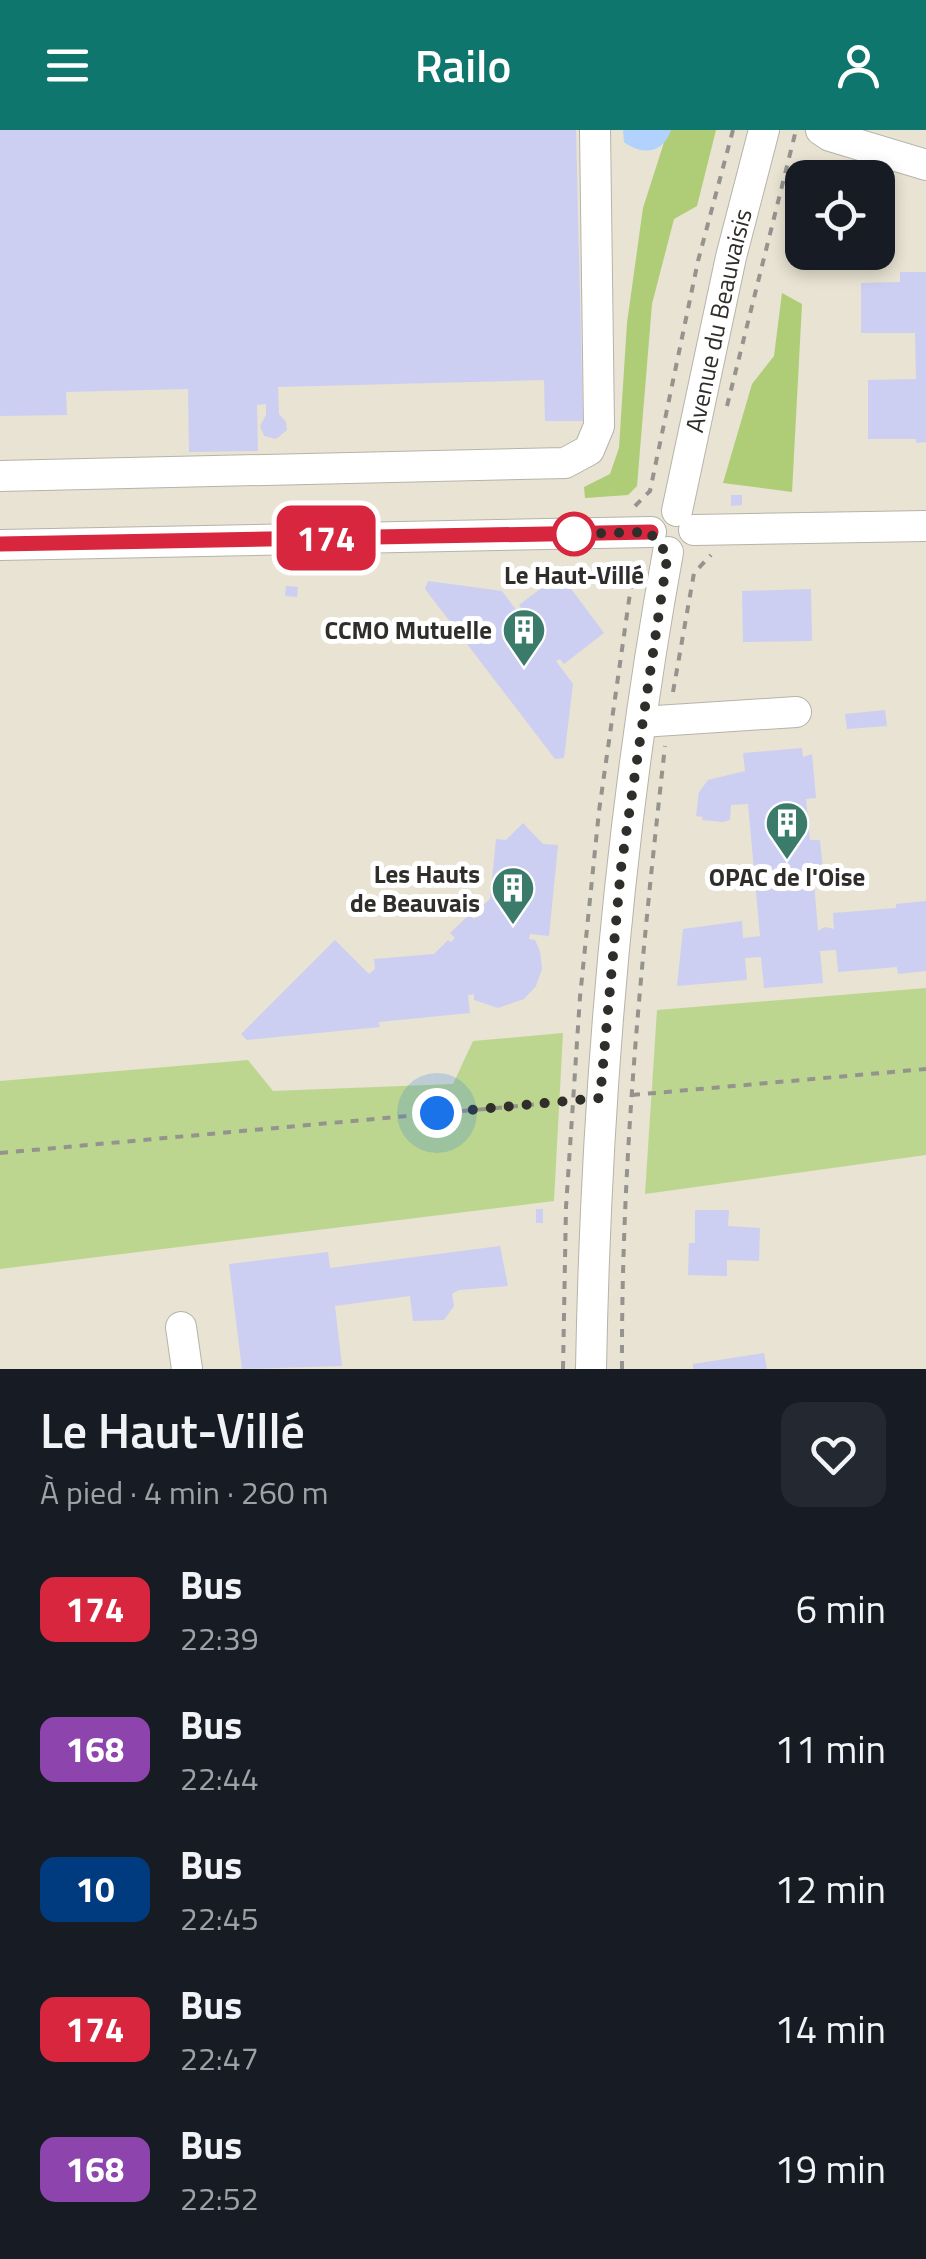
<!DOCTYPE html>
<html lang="fr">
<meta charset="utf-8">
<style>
body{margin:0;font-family:"Titillium Web",sans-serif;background:#242831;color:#f1f3f6;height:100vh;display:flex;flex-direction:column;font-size:38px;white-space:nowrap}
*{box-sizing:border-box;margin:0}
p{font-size:32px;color:#9ea1a6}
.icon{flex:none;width:55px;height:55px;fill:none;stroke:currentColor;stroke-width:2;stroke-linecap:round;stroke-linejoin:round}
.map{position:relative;height:1239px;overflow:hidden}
.sheet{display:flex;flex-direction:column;background:#171b24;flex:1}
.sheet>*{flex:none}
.badge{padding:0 20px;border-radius:15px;font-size:35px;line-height:65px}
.controls{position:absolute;left:785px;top:30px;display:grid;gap:20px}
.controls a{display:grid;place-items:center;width:110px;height:110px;border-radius:20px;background:#171b24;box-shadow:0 5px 15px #0003;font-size:50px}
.you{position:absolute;width:50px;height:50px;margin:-25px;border:8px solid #fff;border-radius:50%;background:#1a73e8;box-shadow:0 0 0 15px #1a73e833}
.map>.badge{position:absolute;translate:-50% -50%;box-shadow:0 0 0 5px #fff}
.round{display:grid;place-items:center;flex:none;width:105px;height:105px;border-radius:20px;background:#242831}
.summary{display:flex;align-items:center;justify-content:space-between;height:170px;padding:0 40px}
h1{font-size:48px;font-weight:600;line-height:75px}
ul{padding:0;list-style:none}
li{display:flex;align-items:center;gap:30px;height:140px;padding:0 40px}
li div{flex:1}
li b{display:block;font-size:38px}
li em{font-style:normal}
li .badge{min-width:110px;font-weight:700;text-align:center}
header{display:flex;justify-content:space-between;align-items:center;height:130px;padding:0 40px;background:#0f766e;color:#fff;font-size:45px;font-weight:600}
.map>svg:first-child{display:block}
.built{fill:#e8e3d2;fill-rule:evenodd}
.green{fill:#bdd68f}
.forest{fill:#afcc76}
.water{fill:#b0d2fd}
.building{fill:#cccff1}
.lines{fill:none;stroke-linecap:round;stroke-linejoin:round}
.minor-casing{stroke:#b6b3aa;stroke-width:32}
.path{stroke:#95938d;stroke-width:4;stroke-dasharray:8 8;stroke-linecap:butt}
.minor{stroke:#fff;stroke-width:30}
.line-casing{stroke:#fff;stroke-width:22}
.line{stroke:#d7263d;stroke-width:15}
.walk{stroke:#2f2e2b;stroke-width:10;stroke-dasharray:0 18}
.stop-dot{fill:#fff;stroke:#d7263d;stroke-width:5}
.labels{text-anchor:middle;stroke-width:10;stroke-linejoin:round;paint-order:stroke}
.street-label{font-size:25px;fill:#2f2e2b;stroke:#fff}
.stop-label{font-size:25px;font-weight:bold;fill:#2f2e2b;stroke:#fff}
.poi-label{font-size:25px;font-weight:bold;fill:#2f2e2b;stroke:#fff;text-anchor:end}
</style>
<header><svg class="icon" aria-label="menu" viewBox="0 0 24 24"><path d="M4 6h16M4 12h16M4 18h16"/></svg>Railo<svg class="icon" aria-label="person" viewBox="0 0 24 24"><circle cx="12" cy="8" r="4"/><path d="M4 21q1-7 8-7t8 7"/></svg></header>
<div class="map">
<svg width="926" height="1239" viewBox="0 0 926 1239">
<rect width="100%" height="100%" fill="#f1eee5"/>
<path class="built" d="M0,0h926v1239h-926zM802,48h76v74h-76z"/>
<g class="green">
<path d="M926,858v167l-281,39 12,-184z"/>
<path d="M563,903l-9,168 -554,68v-188l248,-21 25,31 180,-7 20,-43z"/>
</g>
<g class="forest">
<path d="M668,0h48l-19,76 -23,13 -22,85 -15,182 -9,9 -43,3 -1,-11 26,-13 9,-26 8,-125 16,-115z"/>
<path d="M782,163l20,11 -10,188 -69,-9 29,-99 22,-28z"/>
</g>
<path class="water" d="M623,0h48c-7,23 -29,26 -47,12z"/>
<g class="building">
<path d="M0,0h576l7,291h-38l-1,-41 -266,7 1,27 7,8 1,8 -11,9 -12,-3 -4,-10 6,-11v-11l-9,1 1,46 -69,1 -1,-63 -122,3 1,23 -67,1z"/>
<path d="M900,142h26v170l-10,1v-4h-48v-59l48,-1 -1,-46h-54v-50l39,-1z"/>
<path d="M731,365h11v10l-11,1z"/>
<path d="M560,444l44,59 -40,31 -4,-5 -4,2 17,23 -9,74 -9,1 -130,-170 3,-8 74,10 17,23 4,-4 -4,-5z"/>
<path d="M286,456l12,1 -1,10 -12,-1z"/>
<path d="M811,459l1,52 -69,1 -1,-51z"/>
<path d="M885,580l2,16 -40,3 -2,-15z"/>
<path d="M802,618l1,9 9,-3 4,44 -10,1 4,41h10l4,41 -10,1 4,49 7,-4 9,2 -1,-16 63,-5v-4l30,-3v70l-28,3 -1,-7 -59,5 -2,-22 -16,1 3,32 -59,5 -3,-31 -16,1 2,22 -70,6 6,-57 59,-8 1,17 17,-2 -12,-132 -17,1 -1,15 -7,2 -21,-2 1,-3 -7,-1 3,-24 9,-12 37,-9 -2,-18z"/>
<path d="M523,693l20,21 15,1 -9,91 -19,-2 -1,5 6,1 5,11 2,18 -6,17 -12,13 -26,9 -24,-8v-6l-6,1 2,18 -91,9 1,5 -133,13 -6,-6 94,-94 34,34 6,-5 -1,-10 60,-5 14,-14 3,2 4,-4 -5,-5 19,-18 5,4 4,-3 -3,-3 15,-14 6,-60 10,1z"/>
<rect x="536" y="1079" width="7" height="14"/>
<path d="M695,1080h34l-1,16 32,2 -1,33 -32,-1v16l-39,-1 1,-32h6z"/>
<path d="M500,1116l8,40 -49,4 -7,4 2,12 -10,14 -31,1 -3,-25 -75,10 7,60 -100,3 -13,-105 99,-12 2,16z"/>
<path d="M764,1223l3,16h-74v-5z"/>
</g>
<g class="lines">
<g class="minor-casing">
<g id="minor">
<path d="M821,0l9,6 96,29"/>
<path d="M0,346l565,-13 24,-13 10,-24 -4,-296"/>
<path id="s1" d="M677,381l54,-254 33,-127"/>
<path d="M694,400l232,-4"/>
<path d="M0,415l651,-13"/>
<path d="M641,592l155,-10"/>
<path d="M181,1197l6,42"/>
<path d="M591,1239c5,-274 28,-547 77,-817"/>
</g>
</g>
<g class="path">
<path d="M727,276l68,-272"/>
<path d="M635,376l15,-15 48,-230 35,-131"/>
<path d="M673,562l21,-119 17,-18"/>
<path d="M632,965l294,-26"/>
<path d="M0,1023l573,-52"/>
<path d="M563,1239l3,-162 14,-210 19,-186 36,-253"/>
<path d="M622,1239c-1,-209 20,-416 43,-623"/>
</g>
<use href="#minor" class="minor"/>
</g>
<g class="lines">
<g class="line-casing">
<path id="line" d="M0,414l651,-12"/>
</g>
<use href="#line" class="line"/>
<path class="walk" d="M437,983l163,-15 21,-230 47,-316 -13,-8 -4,-12 -81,2h4"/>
</g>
<defs>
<g id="building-pin" transform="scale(2.25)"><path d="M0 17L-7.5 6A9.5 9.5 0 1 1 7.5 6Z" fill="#3a7b6a" stroke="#fff"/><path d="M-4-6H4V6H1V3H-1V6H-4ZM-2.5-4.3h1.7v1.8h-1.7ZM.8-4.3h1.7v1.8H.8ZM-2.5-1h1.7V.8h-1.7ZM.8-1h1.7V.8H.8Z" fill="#fff"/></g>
</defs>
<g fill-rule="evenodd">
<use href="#building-pin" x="524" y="500"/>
<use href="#building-pin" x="787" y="693"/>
<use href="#building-pin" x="513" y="758"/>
</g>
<circle class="stop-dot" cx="574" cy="404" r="20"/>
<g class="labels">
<g class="street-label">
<text dy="9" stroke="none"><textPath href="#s1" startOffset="195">Avenue du Beauvaisis</textPath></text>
</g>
<g class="stop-label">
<text x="574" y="454">Le Haut-Villé</text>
</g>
<g class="poi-label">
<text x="492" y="509">CCMO Mutuelle</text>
<text x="480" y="753">Les Hauts<tspan x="480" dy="29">de Beauvais</tspan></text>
<text x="787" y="756" text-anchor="middle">OPAC de l'Oise</text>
</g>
</g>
</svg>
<div class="controls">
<a><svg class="icon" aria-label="locate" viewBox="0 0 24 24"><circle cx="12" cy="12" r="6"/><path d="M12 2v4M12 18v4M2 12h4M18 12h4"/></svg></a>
</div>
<div class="you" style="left:437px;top:983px"></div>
<b class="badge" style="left:326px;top:408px;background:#d7263d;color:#fff">174</b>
</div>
<section class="sheet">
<div class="summary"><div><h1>Le Haut-Villé</h1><p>À pied · 4 min · 260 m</p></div><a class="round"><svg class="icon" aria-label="heart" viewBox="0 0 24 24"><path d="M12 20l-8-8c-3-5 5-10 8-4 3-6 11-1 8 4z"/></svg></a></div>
<ul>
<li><span class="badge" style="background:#d7263d;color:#fff">174</span><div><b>Bus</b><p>22:39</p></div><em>6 min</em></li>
<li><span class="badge" style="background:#8e44ad;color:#fff">168</span><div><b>Bus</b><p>22:44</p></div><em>11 min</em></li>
<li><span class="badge" style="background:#003b80;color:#fff">10</span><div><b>Bus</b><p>22:45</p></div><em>12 min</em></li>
<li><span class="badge" style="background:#d7263d;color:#fff">174</span><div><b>Bus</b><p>22:47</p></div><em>14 min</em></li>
<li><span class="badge" style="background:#8e44ad;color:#fff">168</span><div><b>Bus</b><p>22:52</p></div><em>19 min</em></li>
</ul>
</section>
